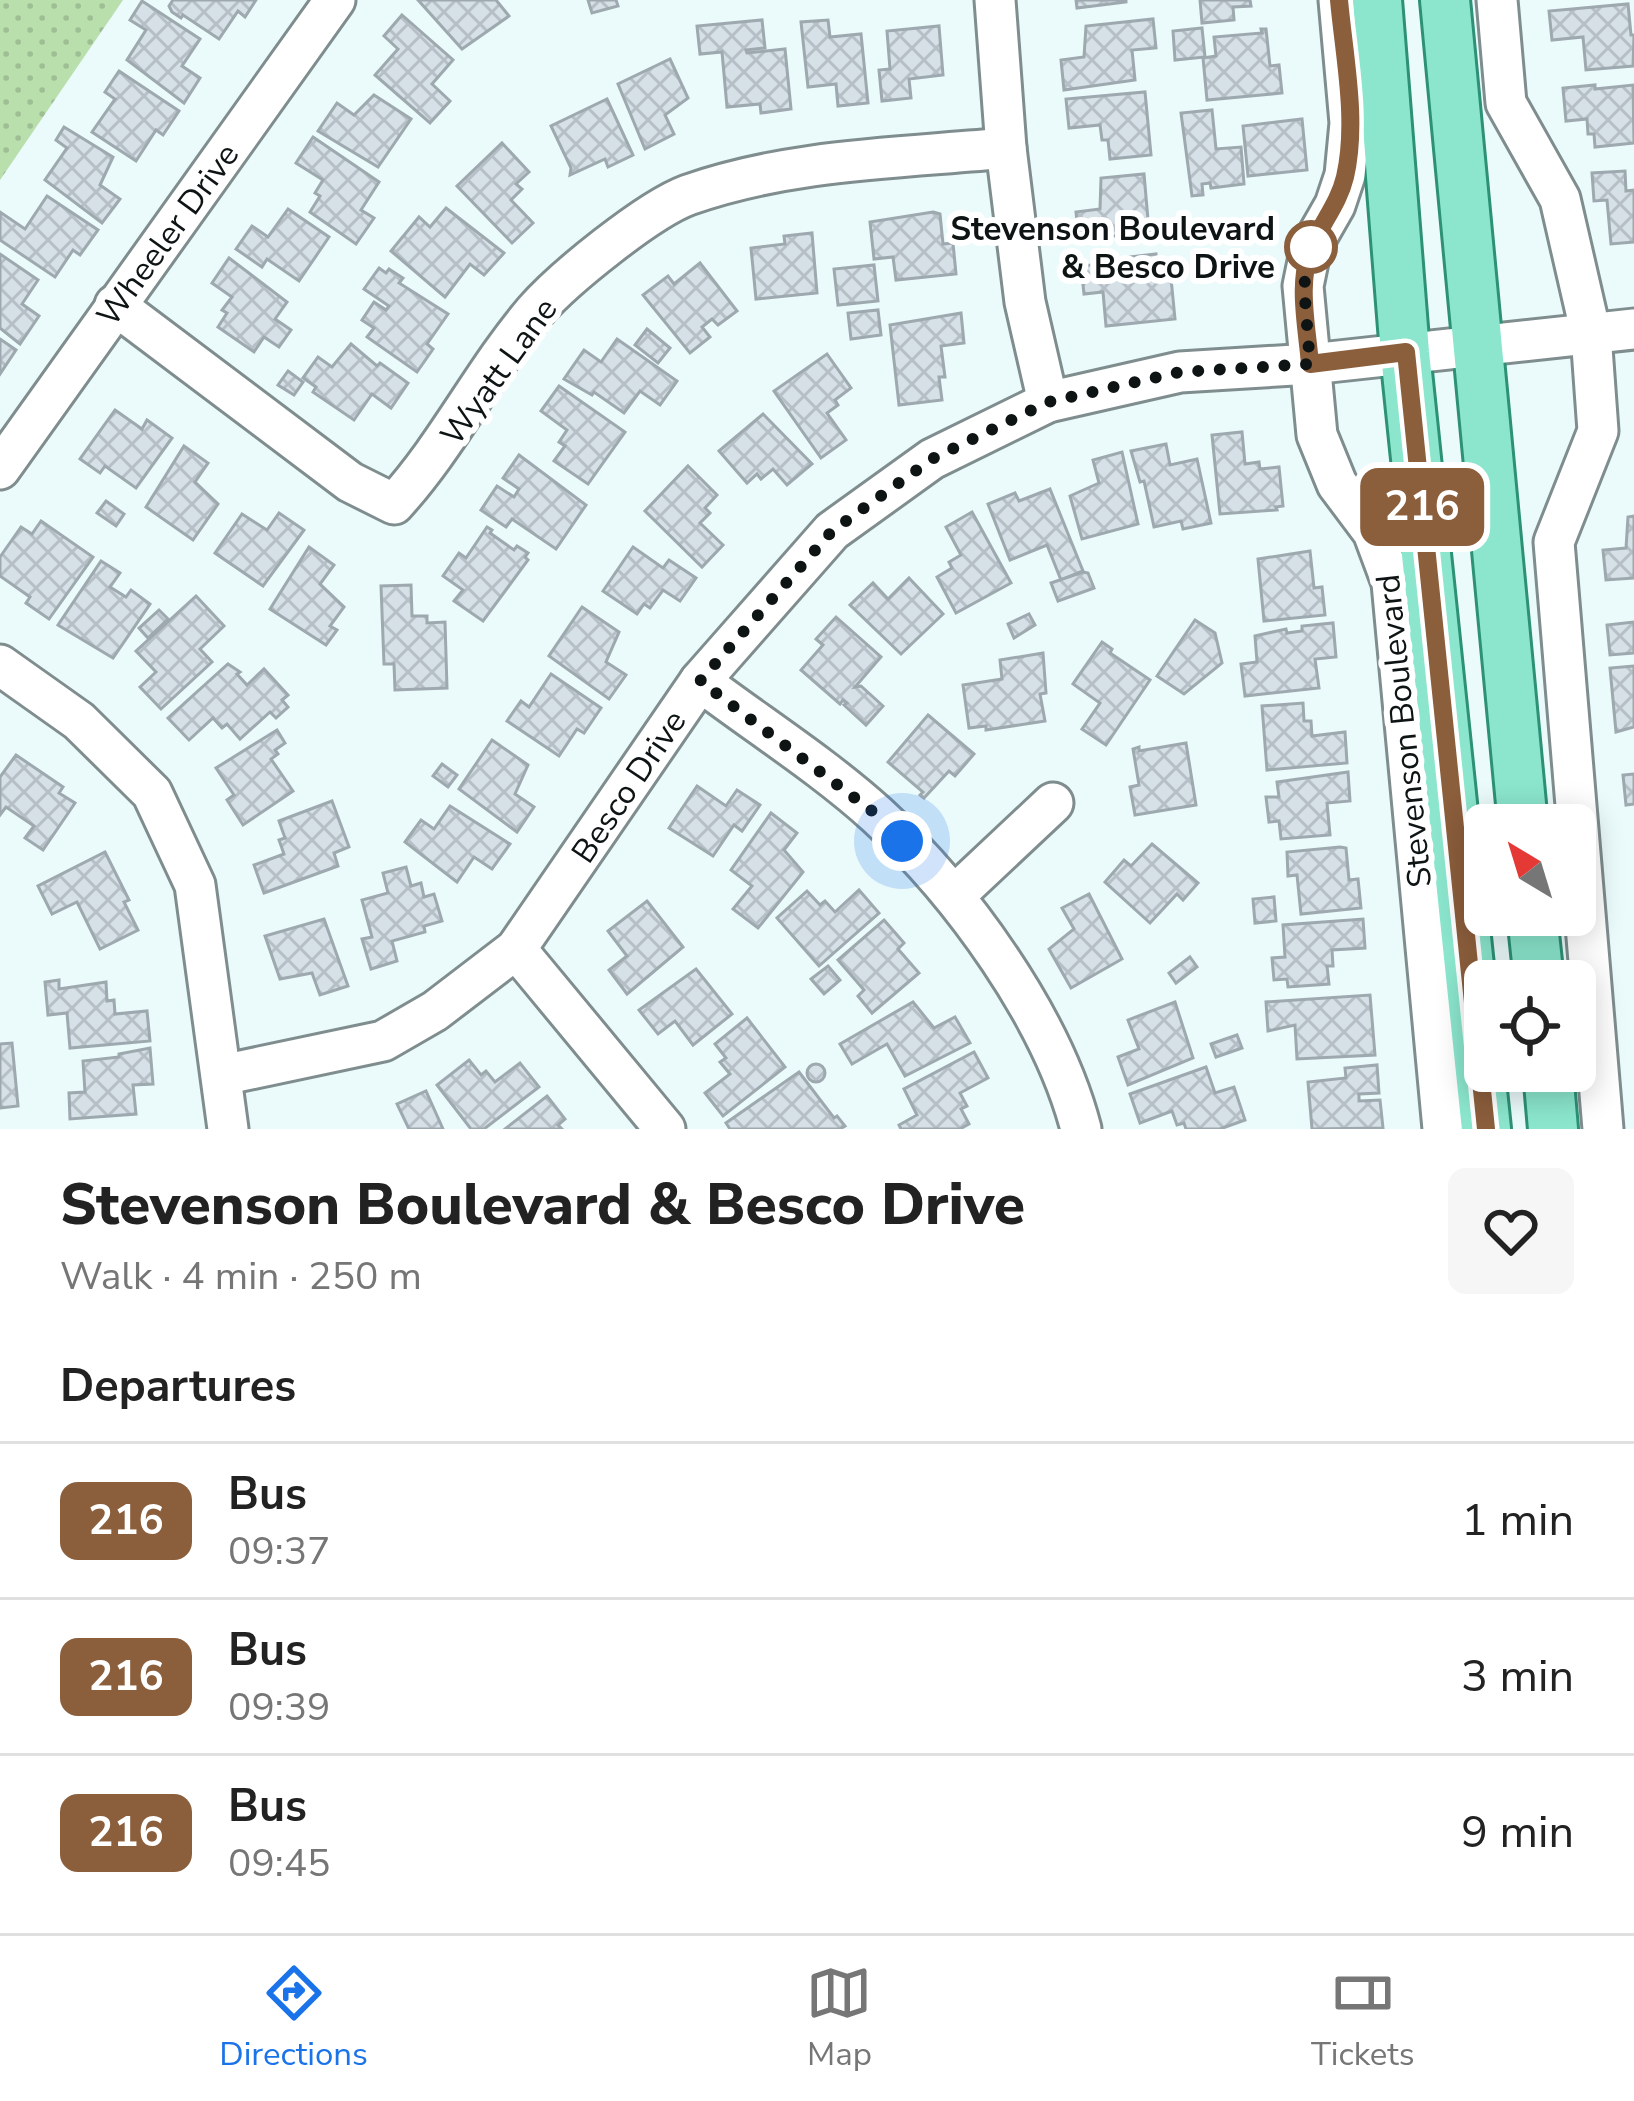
<!DOCTYPE html>
<meta charset="utf-8">
<style>
body{margin:0;font-family:"Nunito Sans",sans-serif;background:#f6f6f6;color:#222;height:100vh;display:flex;flex-direction:column;font-size:45px;white-space:nowrap}
*{box-sizing:border-box;margin:0}
p{font-size:39px;color:#767676}
.icon{flex:none;width:66px;height:66px;fill:none;stroke:currentColor;stroke-width:2;stroke-linecap:round;stroke-linejoin:round}
.map{position:relative;height:1129px;overflow:hidden}
.details{display:flex;flex-direction:column;background:#fff;flex:1}
.details>*{flex:none}
.badge{padding:0 24px;border-radius:18px;font-size:42px;line-height:78px}
.needle{width:78px;rotate:322deg}
.tools{position:absolute;left:1464px;top:804px;display:grid;gap:24px}
.tools a{display:grid;place-items:center;width:132px;height:132px;border-radius:18px;background:#fff;box-shadow:0 6px 30px #0003;font-size:60px}
.you{position:absolute;width:60px;height:60px;margin:-30px;border:9px solid #fff;border-radius:50%;background:#1a73e8;box-shadow:0 0 0 18px #1a73e833}
.map>.badge{position:absolute;translate:-50% -50%;box-shadow:0 0 0 6px #fff}
h2{padding:0 60px;font-size:45px;line-height:108px}
.round{display:grid;place-items:center;flex:none;width:126px;height:126px;border-radius:18px;background:#f6f6f6}
.head{display:flex;align-items:center;justify-content:space-between;height:204px;padding:0 60px}
h1{font-size:57px;font-weight:800;line-height:90px}
ul{padding:0;list-style:none}
li{display:flex;align-items:center;gap:36px;height:156px;padding:0 60px;border-top:3px solid #e0e0e0}
li div{flex:1}
li b{display:block;font-size:45px}
li em{font-style:normal}
li .badge{min-width:132px;font-weight:700;text-align:center}
.tabs{display:flex;justify-content:space-around;align-items:center;height:168px;border-top:3px solid #e0e0e0;background:#fff;font-size:33px;color:#767676}
.tabs a{display:grid;justify-items:center;gap:6px}
.tabs .selected{color:#1a73e8}
.map>svg:first-child{display:block}
.grass{fill:url(#grass-dots)}
.building{fill:url(#building-cross-hatch);stroke:#9da8af;stroke-width:3}
.lines{fill:none;stroke-linecap:round;stroke-linejoin:round}
.minor-casing{stroke:#7f8d8e;stroke-width:45}
.major-casing{stroke:#2d9176;stroke-width:54}
.minor{stroke:#fff;stroke-width:39}
.major{stroke:#8be6cd;stroke-width:48}
.line-casing{stroke:#fff;stroke-width:27}
.line{stroke:#8b5e3c;stroke-width:18}
.walk{stroke:#0e1314;stroke-width:12;stroke-dasharray:0 21.6}
.stop-dot{fill:#fff;stroke:#8b5e3c;stroke-width:6}
.labels{text-anchor:middle;stroke-width:12;stroke-linejoin:round;paint-order:stroke}
.stop-label{font-size:33px;font-weight:bold;fill:#0e1314;stroke:#fff;text-anchor:end}
.street-label{font-size:33px;fill:#0e1314;stroke:#fff}
</style>
<div class="map">
<svg width="1634" height="1129" viewBox="0 0 1634 1129">
<defs>
<pattern id="grass-dots" width="8" height="8" patternUnits="userSpaceOnUse" patternTransform="scale(3)"><rect width="8" height="8" fill="#b9dfac"/><path d="M2 2h.1M6 6h.1" fill="none" stroke="#9ebe93" stroke-width="1.8" stroke-linecap="round"/></pattern>
<pattern id="building-cross-hatch" width="8" height="8" patternUnits="userSpaceOnUse" patternTransform="scale(3)"><rect width="8" height="8" fill="#d5e0e7"/><path d="M0 0l8 8M0 8l8-8" fill="none" stroke="#b6bfc5"/></pattern>
</defs>
<rect width="100%" height="100%" fill="#ebfafb"/>
<path class="grass" d="M0,0h123l-123,180z"/>
<g class="building">
<path d="M173,0h83l-11,17 -7,-6 -19,28 -36,-24 -2,3 -9,-6 -3,-6z"/>
<path d="M418,0h78l13,16 -47,33z"/>
<path d="M588,0h28l2,6 -26,7z"/>
<path d="M1076,0h50v2l-49,6z"/>
<path d="M1200,0h50l1,6 -18,1 1,13 -32,3z"/>
<path d="M142,1l58,38 -18,27 18,12 -16,25 -57,-43 19,-30 -16,-10z"/>
<path d="M1628,4l3,31h3l-1,31 -47,4 -3,-33 -31,3 -3,-29z"/>
<path d="M402,15l51,45 -21,24 18,17 -20,22 -55,-48 23,-26 -14,-13z"/>
<path d="M1153,19l3,29 -24,2 3,30 -71,10 -3,-30 23,-3 2,-31z"/>
<path d="M762,20l3,28 -19,2 1,3 38,-4 6,60 -30,4 -1,-9 -33,3 -5,-55 -22,2 -3,-28z"/>
<path d="M828,20l2,17 31,-3 7,69 -30,3 -2,-22 -28,3 -7,-65z"/>
<path d="M939,26l4,49 -34,4 2,19 -29,3 -3,-31 11,-1 -3,-38z"/>
<path d="M1202,28l3,29 -30,3 -2,-29z"/>
<path d="M1261,29h5l4,37 9,-1 3,28 -75,7 -4,-42 13,-2 -2,-19 48,-4z"/>
<path d="M670,59l18,39 -23,17 9,19 -29,15 -27,-65z"/>
<path d="M119,71l60,40 -16,24 -7,-5 -20,31 -44,-29 23,-33 -10,-7z"/>
<path d="M1595,85v4l38,-4 1,58 -39,4 -1,-13h-6l-1,-15 -21,2 -3,-33z"/>
<path d="M1145,92l6,63 -41,4 -2,-19h-6l-2,-15 -31,3 -3,-29z"/>
<path d="M374,95l37,24 -33,48 -60,-36 19,-28 17,12z"/>
<path d="M607,99l26,56 -25,12 -3,-8 -35,16 1,-7 -20,-42z"/>
<path d="M1212,110l4,39 25,-2 3,37 -33,4 -1,-5 -8,1 1,11 -11,1 -11,-83z"/>
<path d="M1302,119l5,51 -59,6 -5,-50z"/>
<path d="M64,127l49,30 -13,28 20,14 -18,24 -57,-43 22,-32 -11,-8z"/>
<path d="M313,137l66,45 -18,28 13,8 -18,26 -46,-32 10,-16 -5,-3 8,-13 -27,-17z"/>
<path d="M502,143l27,29 -13,12 6,5 -11,11 22,23 -21,20 -55,-57z"/>
<path d="M1625,171l1,20 8,-1v52l-23,2 -4,-44 -13,1 -2,-28z"/>
<path d="M1144,174l5,57 -70,10 -3,-29 24,-3 1,-31z"/>
<path d="M47,196l51,34 -18,25 -7,-5 -18,27 -55,-37v-28l25,17z"/>
<path d="M446,208l58,45 -20,22 -14,-11 -25,33 -54,-46 28,-34 11,10z"/>
<path d="M288,209l41,28 -30,44 -32,-22 -5,8 -26,-18 16,-23 16,11z"/>
<path d="M933,212l7,2 3,30 10,-1 3,31 -60,6 -3,-23 -19,2 -4,-37z"/>
<path d="M812,233l5,60 -61,6 -5,-51 34,-4 -1,-8z"/>
<path d="M0,254l38,26 -16,24 17,12 -19,28 -20,-16z"/>
<path d="M1156,254l2,15 12,-1 5,51 -69,7 -3,-34 -19,2 -3,-28 30,-3 1,10 18,-2 -1,-14z"/>
<path d="M229,258l58,44 -12,17 16,11 -12,17 -15,-10 -10,15 -36,-25 9,-14 -5,-3 10,-13 -20,-14z"/>
<path d="M700,263l37,48 -19,14 -6,-6 -10,8 8,10 -20,16 -47,-58 25,-19 6,8z"/>
<path d="M874,265l4,36 -40,4 -4,-36z"/>
<path d="M379,268l7,5 3,-4 14,9 -4,5 49,31 -21,30 6,5 -16,23 -50,-35 7,-9 -12,-8 12,-18 12,8 3,-4 -25,-17z"/>
<path d="M878,310l3,25 -30,4 -3,-26z"/>
<path d="M961,313l3,30 -23,3 4,31h-6l3,23 -43,5 -9,-80z"/>
<path d="M647,329l23,19 -12,15 -23,-18z"/>
<path d="M0,339l16,11 -16,24z"/>
<path d="M617,339l60,42 -17,24 -20,-14 -16,22 -30,-21 -2,3 -28,-16 20,-29 17,12z"/>
<path d="M351,344l26,22 3,-3 28,20 -17,25 -19,-14 -18,26 -41,-28 3,-5 -13,-9 15,-21 14,10z"/>
<path d="M827,354l24,34 -16,12 3,5 -11,8 19,27 -25,18 -47,-67z"/>
<path d="M288,371l15,11 -9,13 -16,-10z"/>
<path d="M559,386l66,46 -37,52 -34,-23 11,-15 -6,-4 8,-12 -26,-19z"/>
<path d="M115,410l27,19 5,-9 25,18 -36,50 -31,-22 -5,7 -20,-14z"/>
<path d="M763,414l49,50 -25,21 -14,-16 -12,10 -4,-5 -10,9 -28,-32z"/>
<path d="M1242,432l3,32 14,-2 1,7 19,-2 4,39 -7,1 1,3 -57,4 -8,-79z"/>
<path d="M1166,444l4,21 27,-6 14,64 -28,6 -2,-8 -27,6 -10,-46 -4,1 -9,-31z"/>
<path d="M184,446l24,17 -13,19 23,22 -25,36 -47,-33z"/>
<path d="M1122,452l16,72 -56,15 -12,-43 29,-13 -6,-23z"/>
<path d="M519,455l67,50 -30,44 -44,-30 -6,8 -25,-17 16,-24 17,11 5,-8 -16,-11z"/>
<path d="M688,466l29,29 -12,13 5,5 -10,10 23,22 -21,22 -57,-56z"/>
<path d="M1050,489l33,82 -22,9 -14,-35 -37,15 -22,-56 27,-11 4,8z"/>
<path d="M106,501l18,13 -8,12 -19,-13z"/>
<path d="M972,512l39,71 -55,30 -19,-36 15,-9 -3,-6 12,-7 -15,-28z"/>
<path d="M279,513l25,17 -41,56 -48,-33 27,-39 25,16z"/>
<path d="M1634,516v62l-28,2 -3,-30 23,-2 2,-31z"/>
<path d="M41,521l52,36 -44,62 -23,-16 4,-6 -30,-21v-19l21,-30 11,7z"/>
<path d="M487,527l5,3 -2,3 24,17 3,-4 11,7 -3,4 3,3 -45,61 -29,-20 9,-11 -20,-14 16,-23 7,5z"/>
<path d="M309,547l25,18 -14,19 24,23 -14,19 7,4 -11,15 -56,-36z"/>
<path d="M633,547l30,21 6,-8 27,18 -16,23 -17,-11 -13,18 -6,-4 -7,10 -34,-23z"/>
<path d="M1310,551l4,37 8,-1 3,28 -61,6 -6,-62z"/>
<path d="M101,561l19,12 -10,14 16,10 5,-7 19,14 -37,54 -55,-33z"/>
<path d="M1083,572l5,1 6,15 -36,13 -7,-18z"/>
<path d="M909,578l34,36 -42,40 -51,-49 23,-22 15,16z"/>
<path d="M411,585l1,31h15v7l18,-1 2,66 -52,2 -1,-26h-10l-3,-78z"/>
<path d="M196,596l28,30 -24,23 12,13 -51,47 -21,-22 16,-15 -20,-21z"/>
<path d="M582,607l37,25 -13,30 20,13 -17,24 -60,-43z"/>
<path d="M159,610l9,9 -20,19 -9,-10z"/>
<path d="M1029,614l6,11 -21,13 -6,-14z"/>
<path d="M836,617l45,40 -26,30 6,-1 22,20 -17,19 -22,-20 3,-2 -4,-3 -3,4 -39,-34 22,-25 -7,-6z"/>
<path d="M1195,620l20,13 7,30 -38,31 -27,-18z"/>
<path d="M1634,622v31l-24,2 -3,-30z"/>
<path d="M1333,623l3,34 -21,2 4,29 -74,8 -4,-32 16,-2 -2,-26 31,-7 1,4 15,-2v-5z"/>
<path d="M1102,642l10,7 -2,4 40,27 -44,65 -24,-16 18,-26 -27,-19z"/>
<path d="M1043,653l3,40 -6,1 5,27 -59,9v-4l-17,2 -6,-43 39,-6 -2,-19z"/>
<path d="M228,664l12,8 -3,2 10,11 17,-16 24,26 -6,5 6,7 -12,11 -6,-6 -30,27 -13,-15 -5,4 -9,-10 -24,22 -21,-22z"/>
<path d="M1634,666v61l-18,5 -6,-64z"/>
<path d="M551,674l50,34 -17,25 -7,-4 -18,27 -52,-35 14,-20 8,6z"/>
<path d="M1303,703l1,18h7l1,15 33,-4 2,31 -80,7 -5,-64z"/>
<path d="M928,715l46,39 -19,22 -6,-5 -25,27 -4,-3 3,-3 -35,-30z"/>
<path d="M277,730l8,13 -10,7 3,4 -7,5 22,32 -50,34 -16,-25 7,-5 -18,-27z"/>
<path d="M492,740l36,25 -13,29 19,13 -17,25 -58,-43z"/>
<path d="M1186,743l10,62 -61,10 -5,-28 9,-2 -6,-36 6,-2v4z"/>
<path d="M16,755l47,32 -4,6 16,10 -32,47 -18,-12 9,-12 -28,-19 -6,8v-38z"/>
<path d="M442,764l15,11 -9,12 -15,-11z"/>
<path d="M1348,772l2,29 -23,2 3,32 -49,4 -2,-18 -10,1 -3,-25h13l-2,-15z"/>
<path d="M1634,774v30l-8,1 -3,-30z"/>
<path d="M697,786l29,20 11,-16 23,15 -18,26 -8,-6 -21,31 -44,-28z"/>
<path d="M332,801l17,46 -15,6 4,13 -74,27 -10,-28 30,-11 -5,-14 6,-2 -6,-17z"/>
<path d="M450,806l60,38 -18,25 -18,-12 -17,25 -52,-40 16,-22 13,9z"/>
<path d="M771,813l26,20 -13,17 19,22 -45,56 -25,-19 19,-23 -21,-16z"/>
<path d="M1152,844l46,39 -15,17 -6,-6 -27,29 -45,-41 19,-22 7,6z"/>
<path d="M1340,847l6,1 3,32 9,-1 3,29 -60,6 -4,-39 -9,1 -1,-24z"/>
<path d="M105,852l24,48 -5,2 14,28 -38,19 -23,-47 -25,12 -14,-28z"/>
<path d="M406,867l5,19 10,-3 3,14 10,-3 8,27 -18,5 1,6 -33,9 5,20 -26,8 -9,-30 10,-2 -10,-37 26,-7 -5,-20z"/>
<path d="M859,890l20,23 -60,53 -42,-48 30,-27 13,14 5,-4 10,11z"/>
<path d="M1089,894l33,65 -51,29 -22,-39 25,-20 -12,-21z"/>
<path d="M1274,897l2,24 -21,2 -2,-24z"/>
<path d="M647,901l36,46 -56,47 -18,-24 18,-14 -19,-25z"/>
<path d="M324,919l24,67 -28,9 -8,-22 -32,6 -15,-43z"/>
<path d="M1363,919l2,29 -33,2 1,16h-6l2,18 -41,3 -1,-8 -13,1 -2,-22 13,-1 -2,-32z"/>
<path d="M884,920l20,23 -6,6 21,24 -47,40 -14,-17 6,-6 -26,-30z"/>
<path d="M1190,957l7,10 -21,16 -7,-10z"/>
<path d="M828,966l12,14 -16,14 -13,-15z"/>
<path d="M696,969l36,45 -39,31 -18,-24 -17,13 -19,-24z"/>
<path d="M59,980v9l47,-7 1,19 7,-1 1,14 32,-3 3,30 -80,7 -3,-35 -19,2 -3,-33z"/>
<path d="M1370,995l5,60 -78,4 -2,-34 -27,6 -2,-29z"/>
<path d="M913,1002l21,26 21,-11 15,26 -65,33 -18,-32 -35,20 -12,-20z"/>
<path d="M1175,1002l18,56 -65,27 -10,-28 21,-8 -11,-29z"/>
<path d="M747,1018l38,49 -62,49 -18,-23 25,-19 -10,-12 6,-4 -11,-14z"/>
<path d="M1237,1035l5,13 -26,9 -5,-13z"/>
<path d="M12,1043l6,63 -18,2v-64z"/>
<path d="M150,1048l3,36 -20,1 3,29 -66,5 -1,-26 16,-1 -2,-31 36,-4v-3z"/>
<path d="M974,1052l14,26 -28,15 7,13 -6,3 8,15 -9,5h-59l-2,-4 18,-10 -13,-26z"/>
<path d="M469,1060l12,15 5,-4 9,11 25,-19 19,24 -55,42h-13l-34,-44z"/>
<circle cx="816" cy="1073" r="9"/>
<path d="M1377,1065l2,28 -20,1v7l21,-1 3,28 -71,1 -4,-47 38,-4 -1,-10z"/>
<path d="M1206,1067l9,26 19,-6 11,33 -25,9h-34l-2,-6 -7,2 -5,-14 -32,12 -10,-29z"/>
<path d="M799,1072l35,46 3,-2 8,10 -5,3h-110l-4,-6z"/>
<path d="M426,1091l17,38h-34l-12,-25z"/>
<path d="M547,1096l18,23 -7,6 4,4h-57z"/>
</g>
<g class="lines">
<g class="minor-casing">
<g id="minor">
<path d="M995,0l11,148 19,154 23,100"/>
<path d="M1339,0l11,123 -5,52 -10,30 -24,42 -8,39 14,149 20,49 36,48 19,51 51,546"/>
<path d="M1497,0l9,103 54,96 31,135 7,97 -44,111 49,587"/>
<path d="M115,305l235,177 44,22c54,-59 89,-132 141,-193 29,-33 113,-101 153,-116 102,-36 212,-37 318,-47"/>
<path d="M0,469l335,-469"/>
<path d="M0,665l79,56 73,72 43,92 33,244"/>
<path d="M700,681c58,44 123,85 177,134 84,77 175,202 204,314"/>
<path d="M954,896l99,-93"/>
<path d="M516,949l149,180"/>
<path d="M222,1075l161,-34 52,-30 81,-62 184,-268 132,-150 100,-72 116,-57 132,-30 131,-8 323,-35"/>
</g>
</g>
<g class="major-casing">
<g id="major">
<path d="M1377,0l28,353 81,776"/>
<path d="M1445,0l78,825"/>
<path d="M1532,915l7,66"/>
<path d="M1548,1071l5,58"/>
</g>
</g>
<use href="#minor" class="minor"/>
<use href="#major" class="major"/>
</g>
<g class="lines">
<g class="line-casing">
<path id="line" d="M1339,0c5,56 19,121 6,177 -6,25 -22,44 -32,67 -17,36 -6,82 -3,120l96,-12 80,777"/>
</g>
<use href="#line" class="line"/>
<path class="walk" d="M902,841l-26,-27 -176,-133 132,-150 100,-72 116,-57 132,-30 130,-8 -6,-78 7,-39"/>
</g>
<circle class="stop-dot" cx="1311" cy="247" r="24"/>
<g class="labels">
<g class="stop-label">
<text x="1275" y="240">Stevenson Boulevard<tspan x="1275" dy="38">&amp; Besco Drive</tspan></text>
</g>
<g class="street-label">
<text transform="translate(167 234) rotate(-54)" y="12">Wheeler Drive</text>
<text transform="translate(498 371) rotate(-54)" y="12">Wyatt Lane</text>
<text transform="translate(1403 731) rotate(-96)" y="12">Stevenson Boulevard</text>
<text transform="translate(628 786) rotate(-56)" y="12">Besco Drive</text>
</g>
</g>
</svg>
<div class="tools">
<a><svg class="needle" viewBox="-14 -14 28 28"><path d="M0-13l5 13h-10z" fill="#e53935"/><path d="M0 13l5-13h-10z" fill="#767676"/></svg></a>
<a><svg class="icon" aria-label="locate" viewBox="0 0 24 24"><circle cx="12" cy="12" r="6"/><path d="M12 2v4M12 18v4M2 12h4M18 12h4"/></svg></a>
</div>
<div class="you" style="left:902px;top:841px"></div>
<b class="badge" style="left:1422px;top:507px;background:#8b5e3c;color:#fff">216</b>
</div>
<section class="details">
<div class="head"><div><h1>Stevenson Boulevard &amp; Besco Drive</h1><p>Walk · 4 min · 250 m</p></div><a class="round"><svg class="icon" aria-label="heart" viewBox="0 0 24 24"><path d="M12 20l-8-8c-3-5 5-10 8-4 3-6 11-1 8 4z"/></svg></a></div>
<h2>Departures</h2>
<ul>
<li><span class="badge" style="background:#8b5e3c;color:#fff">216</span><div><b>Bus</b><p>09:37</p></div><em>1 min</em></li>
<li><span class="badge" style="background:#8b5e3c;color:#fff">216</span><div><b>Bus</b><p>09:39</p></div><em>3 min</em></li>
<li><span class="badge" style="background:#8b5e3c;color:#fff">216</span><div><b>Bus</b><p>09:45</p></div><em>9 min</em></li>
</ul>
</section>
<nav class="tabs">
<a class="selected"><svg class="icon" aria-label="directions" viewBox="0 0 24 24"><path d="M12 3l9 9-9 9-9-9zM9 14v-3h6M13 9l2 2-2 2"/></svg>Directions</a>
<a><svg class="icon" aria-label="map" viewBox="0 0 24 24"><path d="M3 6l6-2 6 2 6-2v14l-6 2-6-2-6 2zM9 4v14M15 6v14"/></svg>Map</a>
<a><svg class="icon" aria-label="tickets" viewBox="0 0 24 24"><path d="M3 7h18v10H3zM15 7v10"/></svg>Tickets</a>
</nav>
